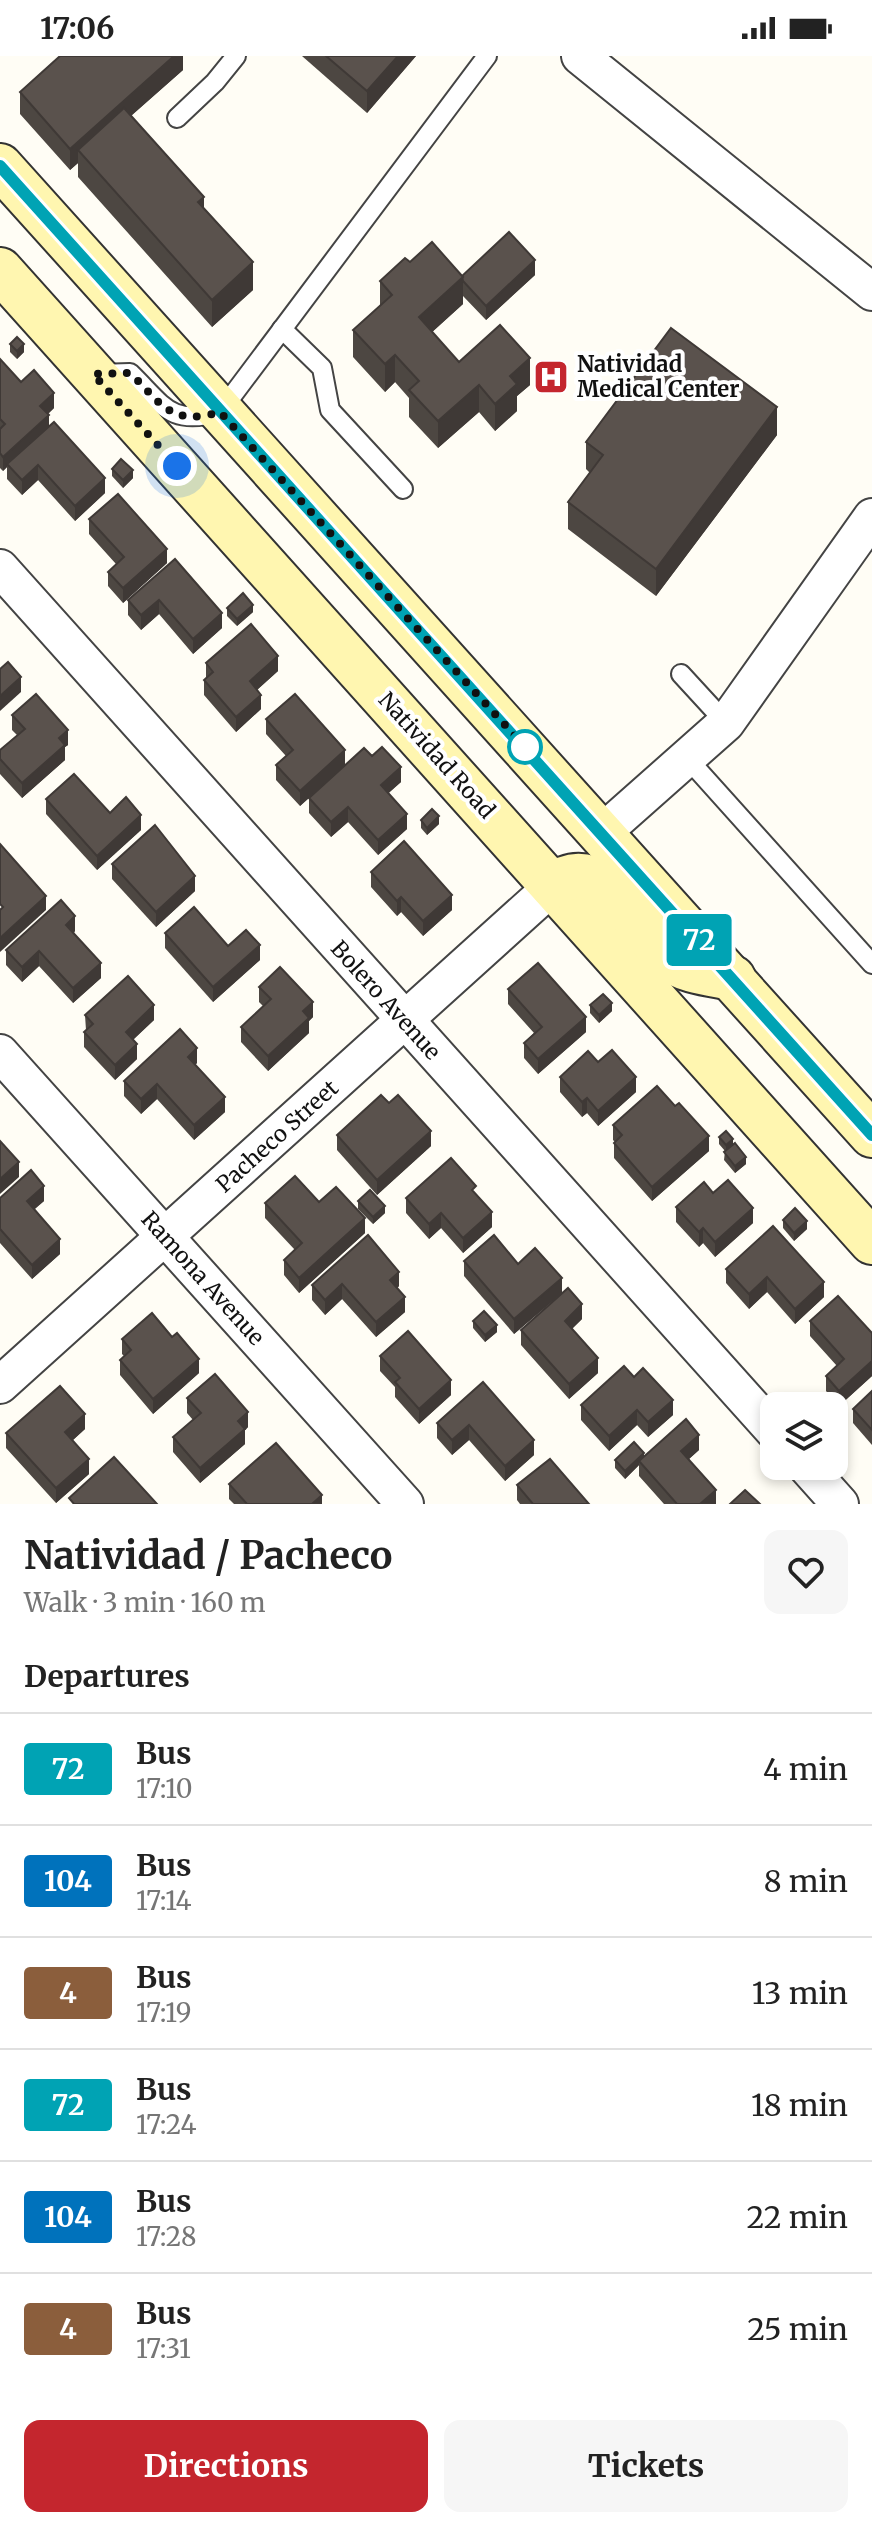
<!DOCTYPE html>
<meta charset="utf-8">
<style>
body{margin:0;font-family:Merriweather,serif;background:#f6f6f6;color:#222;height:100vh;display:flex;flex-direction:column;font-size:30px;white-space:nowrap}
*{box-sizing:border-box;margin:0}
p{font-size:26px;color:#767676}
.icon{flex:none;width:44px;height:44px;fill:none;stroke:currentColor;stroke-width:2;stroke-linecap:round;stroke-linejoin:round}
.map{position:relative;height:1448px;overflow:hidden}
.panel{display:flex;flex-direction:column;background:#fff;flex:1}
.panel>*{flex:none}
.badge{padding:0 16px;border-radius:6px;font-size:28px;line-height:52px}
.buttons{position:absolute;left:760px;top:1336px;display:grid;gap:16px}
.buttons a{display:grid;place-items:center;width:88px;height:88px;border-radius:16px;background:#fff;box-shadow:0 4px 12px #0003;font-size:40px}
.you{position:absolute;width:40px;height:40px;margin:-20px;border:6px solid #fff;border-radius:50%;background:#1a73e8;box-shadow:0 0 0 12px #1a73e833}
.map>.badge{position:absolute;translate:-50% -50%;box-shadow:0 0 0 4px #fff}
h2{padding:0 24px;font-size:30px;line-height:72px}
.round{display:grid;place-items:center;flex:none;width:84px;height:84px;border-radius:16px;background:#f6f6f6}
.head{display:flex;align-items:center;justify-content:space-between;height:136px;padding:0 24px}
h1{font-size:38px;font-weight:700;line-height:60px}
.button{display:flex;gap:16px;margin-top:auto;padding:16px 24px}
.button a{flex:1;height:92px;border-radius:16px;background:#c4262e;color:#fff;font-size:32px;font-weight:700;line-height:92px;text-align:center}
.button a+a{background:#f6f6f6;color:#222}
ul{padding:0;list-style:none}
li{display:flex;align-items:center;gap:24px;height:112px;padding:0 24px;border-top:2px solid #e0e0e0}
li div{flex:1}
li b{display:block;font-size:30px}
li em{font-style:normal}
li .badge{min-width:88px;font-weight:700;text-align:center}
.status{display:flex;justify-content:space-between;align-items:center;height:56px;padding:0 40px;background:#fff;direction:ltr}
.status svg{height:22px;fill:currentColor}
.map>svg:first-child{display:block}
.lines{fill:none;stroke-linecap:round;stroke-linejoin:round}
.service-casing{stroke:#444;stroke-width:22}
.minor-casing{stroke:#444;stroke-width:40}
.secondary-casing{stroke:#333;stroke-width:48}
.service{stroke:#fff;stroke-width:18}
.minor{stroke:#fff;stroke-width:36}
.secondary{stroke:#fff6b0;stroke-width:44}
.wall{fill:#4d4742}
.shaded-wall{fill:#3f3936}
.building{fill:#5a524d;stroke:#3f3936;stroke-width:2}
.line-casing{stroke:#fff;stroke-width:18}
.line{stroke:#00a3b4;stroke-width:12}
.walk{stroke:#111;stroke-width:8;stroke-dasharray:0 14.4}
.stop-dot{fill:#fff;stroke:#00a3b4;stroke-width:4}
.labels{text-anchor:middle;stroke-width:8;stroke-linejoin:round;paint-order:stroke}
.poi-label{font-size:22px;font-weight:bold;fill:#111;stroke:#fff;text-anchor:start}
.street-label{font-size:22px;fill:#111;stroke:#fff}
</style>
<div class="status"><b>17:06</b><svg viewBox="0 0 49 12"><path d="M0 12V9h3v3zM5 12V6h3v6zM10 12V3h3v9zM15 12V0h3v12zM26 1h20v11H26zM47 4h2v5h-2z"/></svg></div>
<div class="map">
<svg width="872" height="1448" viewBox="0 0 872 1448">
<rect width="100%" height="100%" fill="#fffdf5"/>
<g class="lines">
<g class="service-casing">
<g id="service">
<path d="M177,62l38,-36 21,-26"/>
<path d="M282,273l40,39 8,42 73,79"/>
<path d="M98,318l32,-1c34,33 40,53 90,39l267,-356"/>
<path d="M681,618l45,49"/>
<path d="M687,702l185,206"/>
</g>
</g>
<g class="minor-casing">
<g id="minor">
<path d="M580,0l292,236"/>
<path d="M0,512l774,863"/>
<path d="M603,776l123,-109 146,-206"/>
<path d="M0,997l405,451"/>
<path d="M0,1329l553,-499"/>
<path d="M806,1410l34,38"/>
</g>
</g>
<g class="secondary-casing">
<g id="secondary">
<path d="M0,110l872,969"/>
<path d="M0,214l872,972"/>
<path d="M553,830c49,-39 83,44 115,72 16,14 45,16 65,20"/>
</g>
</g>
<use href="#service" class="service"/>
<use href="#minor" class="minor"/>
<use href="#secondary" class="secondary"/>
</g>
<g class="wall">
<path d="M183,0v14l-52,46 73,92 49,82 -41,37 -134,-150v-14l-8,7 -50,-56v-22z"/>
<path d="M302,0h114l-49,57z"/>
<path d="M410,206l52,14 73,-1 -49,45 -23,-24v8l-31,28 27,30 71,23 -13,11v15l-22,20 -16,-19 -41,36 -29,-31v-19l-14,-16 -10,10 -32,-35v-27l27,-24v-25z"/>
<path d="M10,288l14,8 -7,7 -7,-7z"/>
<path d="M0,303l21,23 33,26 -6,6 1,12 56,67 -30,28 -37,-41 -16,15 -15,-16v-12l-4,4 -3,-3z"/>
<path d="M777,379l-121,161 -88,-67v-27l22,-29 -4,-4v-27z"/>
<path d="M112,413l21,9 -10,10 -11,-12z"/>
<path d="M89,463l78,44 -44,40 -15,-17v-14l8,-8 -27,-30z"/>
<path d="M175,503l47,69 -29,26 -34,-40 -18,16 -13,-15v-15z"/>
<path d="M227,552l26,4 -16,14 -10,-10z"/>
<path d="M206,607l72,8 -21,19 4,19 -25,23 -32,-37v-15l2,-2z"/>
<path d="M12,659l56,30 -3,2v13l-43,38 -22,-24v-24l17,-15 -5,-5z"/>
<path d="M266,663l79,46 27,-9 29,26 -13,11 19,36 -29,26 -30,-33 -17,15 -22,-24v-15l-9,8 -24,-26v-15l10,-9 -20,-22z"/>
<path d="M46,743l64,14 31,17 -44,40 -51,-56z"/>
<path d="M421,764l18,4 -12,11 -6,-7z"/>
<path d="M112,808l83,27 -39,36 -44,-48z"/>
<path d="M371,816l81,38 -29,26 -22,-24 -4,4 -26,-29z"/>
<path d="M75,875l-1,2 27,45 -28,25 -34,-37 -17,16 -16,-17v-15z"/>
<path d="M165,877l63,13 32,14 -47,42 -48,-54z"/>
<path d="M259,931l54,30 -4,4v12l-41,38 -27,-29v-15l22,-21 -4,-4z"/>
<path d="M508,933l78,43 -48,42 -14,-16v-15l10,-10 -26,-29z"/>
<path d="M590,949l22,6 -13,12 -9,-10z"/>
<path d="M85,959l69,5 -21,20 4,19 -22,21 -31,-33v-15l2,-2z"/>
<path d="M598,1006l38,30 -38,34 -11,-13 -5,4 -22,-25v-15z"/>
<path d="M197,1007l-2,2 30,47 -31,28 -37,-41 -16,15 -17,-18v-15z"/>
<path d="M613,1069l96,26 -57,50 -38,-43v-15l1,-1 -2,-2z"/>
<path d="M337,1079l94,11 -54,49 -40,-45z"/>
<path d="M719,1081l14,8 13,19 -11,9 -11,-13 1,-9 -6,-7z"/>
<path d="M713,1137l40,30 -38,34 -12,-14 -4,4 -23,-25v-15z"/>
<path d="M476,1139l16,32 -29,26 -22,-25 -12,11 -23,-26v-15z"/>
<path d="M0,1142l44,3 -10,8 26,45 -28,25 -32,-36z"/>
<path d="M358,1145l27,12 -12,11 -15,-15z"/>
<path d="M319,1146l46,31 -66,60 -15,-18v-15l11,-10 -30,-32v-15z"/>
<path d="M783,1164l24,9 -13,12 -11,-13z"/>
<path d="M773,1170l51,71 -29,27 -28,-32 -18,17 -23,-26v-14z"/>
<path d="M368,1179l31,51 -2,2 8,24 -29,25 -34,-38 -17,16 -13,-15v-15z"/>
<path d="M464,1205l54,3 44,29 -48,41 -50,-58z"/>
<path d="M582,1263l-10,10 26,44 -29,26 -48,-54v-15z"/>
<path d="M473,1265l24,11 -12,10 -12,-14z"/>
<path d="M810,1265l62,12v43l-33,30 -13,-15v-15l11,-10 -27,-30z"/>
<path d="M172,1281l27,36 -46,41 -33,-39v-15l4,-4 -2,-2v-15z"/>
<path d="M380,1300l71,39 -32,29 -24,-27v-10l-15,-16z"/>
<path d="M634,1321l39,38 -25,22 -11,-12 -28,26 -28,-31v-15z"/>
<path d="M483,1326l51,73 -29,26 -36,-41 -17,15 -15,-17v-15z"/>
<path d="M872,1335v54l-19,-22v-14z"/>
<path d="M187,1342l61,29 -3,3v14l-45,39 -27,-31v-15l20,-17 -6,-7z"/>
<path d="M85,1373l-13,12 17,33 -33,29 -50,-55v-15z"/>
<path d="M699,1394l-10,9 27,45h-52l-25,-28v-11l-14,14 -10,-11v-8z"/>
<path d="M229,1428l93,20h-88l-5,-5z"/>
<path d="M517,1429l72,19h-69l-3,-4z"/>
</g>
<g class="shaded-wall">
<path d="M174,0h9v14l-99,87 -6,-7v13l-8,7v-21z"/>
<path d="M398,0h18l-49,57v-22z"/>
<path d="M204,141v27l-6,-22z"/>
<path d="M535,204v15l-49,45v-14z"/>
<path d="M253,206v28l-41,37v-27z"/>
<path d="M463,221v27l-44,40v-27z"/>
<path d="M24,288v8l-7,7v-8z"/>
<path d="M395,299v27l-10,10v-28z"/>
<path d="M530,302v27l-13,11v15l-22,20v-27l15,-28z"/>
<path d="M479,329v27l-41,36v-27z"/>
<path d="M54,337v15l-14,13v-15z"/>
<path d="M777,351v28l-121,161v-27z"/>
<path d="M49,359v15l-42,34v3l-4,4v-14z"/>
<path d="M38,409v15l-16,15v-15z"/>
<path d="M133,414v8l-10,10v-8z"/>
<path d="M105,422v15l-30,28v-15z"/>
<path d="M167,493v14l-44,40v-15z"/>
<path d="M159,544v14l-18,16v-15z"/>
<path d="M253,549v7l-16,14v-7z"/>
<path d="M222,557v15l-29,26v-15z"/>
<path d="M278,600v15l-28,25v-15z"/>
<path d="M21,621v15l-21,19v-15z"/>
<path d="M261,639v14l-25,23v-15z"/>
<path d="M68,674v15l-3,2v13l-43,38v-15l37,-45z"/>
<path d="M345,694v15l-45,41v-15z"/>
<path d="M401,711v15l-20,18v-15z"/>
<path d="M348,751v15l-17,15v-15z"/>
<path d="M407,758v15l-29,26v-15z"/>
<path d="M141,759v15l-44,40v-14z"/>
<path d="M439,760v8l-12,11v-7z"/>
<path d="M195,820v15l-39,36v-15z"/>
<path d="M452,839v15l-29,26v-15z"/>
<path d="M46,840v14l-46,42v-14z"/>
<path d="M401,841v15l-4,4v-15z"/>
<path d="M75,860v15l-9,9v-15z"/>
<path d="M260,889v15l-47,42v-15z"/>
<path d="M39,895v15l-17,16v-15z"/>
<path d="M101,907v15l-28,25v-15z"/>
<path d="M313,946v15l-4,4v12l-41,38v-15l35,-45z"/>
<path d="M612,947v8l-13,12v-8z"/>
<path d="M154,949v15l-28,26v-14z"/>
<path d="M586,961v15l-48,42v-15z"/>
<path d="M137,988v15l-22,21v-15z"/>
<path d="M197,992v15l-9,9v-15z"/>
<path d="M636,1021v15l-38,34v-15z"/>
<path d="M157,1028v15l-16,15v-15z"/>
<path d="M225,1041v15l-31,28v-15z"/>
<path d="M587,1042v15l-5,4v-15z"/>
<path d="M431,1075v15l-54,49v-15z"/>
<path d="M709,1080v15l-57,50v-14z"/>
<path d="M733,1083v8l-7,6v-8z"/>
<path d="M746,1101v7l-11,9v-7z"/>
<path d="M19,1106v15l-19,17v-15z"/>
<path d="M44,1130v15l-17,15v-15z"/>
<path d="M385,1150v7l-12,11v-7z"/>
<path d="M753,1152v15l-38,34v-15z"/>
<path d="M492,1156v15l-29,26v-15z"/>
<path d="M441,1157v15l-12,11v-15z"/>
<path d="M365,1162v15l-66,60v-15z"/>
<path d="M807,1165v8l-13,12v-8z"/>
<path d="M703,1172v15l-4,4v-15z"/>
<path d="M60,1183v15l-28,25v-14z"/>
<path d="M399,1216v14l-9,9v-15z"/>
<path d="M767,1221v15l-18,17v-15z"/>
<path d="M562,1222v15l-48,41v-15z"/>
<path d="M824,1226v15l-29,27v-15z"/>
<path d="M342,1228v15l-17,16v-15z"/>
<path d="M405,1241v15l-29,25v-15z"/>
<path d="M582,1248v15l-17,16v-14z"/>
<path d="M497,1269v7l-12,10v-7z"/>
<path d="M598,1302v15l-29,26v-15z"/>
<path d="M199,1303v14l-46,41v-15z"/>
<path d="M872,1305v15l-33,30v-15z"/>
<path d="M451,1324v15l-32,29v-15z"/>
<path d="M673,1344v15l-25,22v-15z"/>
<path d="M637,1354v15l-28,26v-15z"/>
<path d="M248,1356v15l-3,3v14l-45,39v-15l38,-47z"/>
<path d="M85,1358v15l-20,18v-15z"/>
<path d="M469,1369v15l-17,15v-15z"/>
<path d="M699,1379v15l-18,16v-15z"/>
<path d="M534,1384v15l-29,26v-15z"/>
<path d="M644,1397v8h-5v4l-14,14v-8z"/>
<path d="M89,1403v15l-33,29v-15z"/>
<path d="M716,1434v14h-16z"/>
<path d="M322,1439v9h-10z"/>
</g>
<g class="building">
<path d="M60,0h114l-104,93 -50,-57z"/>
<path d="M326,0h72l-31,35z"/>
<path d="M124,52l80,89 -6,5 55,60 -41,38 -134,-150z"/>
<path d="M509,176l26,28 -49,46 -23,-25 -1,-5z"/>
<path d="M432,186l31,35 -44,40 40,45 41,-37 30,33 -20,18 7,8 -22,20 -16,-19 -41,36 -29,-31 10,-9 -24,-26 -10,9 -32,-34 39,-35 -12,-14 25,-23 5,4z"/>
<path d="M671,272l106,79 -121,162 -88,-67 35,-47 -17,-13z"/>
<path d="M17,281l7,7 -7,7 -7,-7z"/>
<path d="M0,303l21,23 13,-12 20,23 -14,13 9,9 -46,42 -3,-4v-24l5,-5 -5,-5z"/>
<path d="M54,366l51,56 -30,28 -37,-41 -16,15 -15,-16z"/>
<path d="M121,403l12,11 -10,10 -11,-11z"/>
<path d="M118,438l49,55 -44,39 -15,-16 16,-15 -35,-38z"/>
<path d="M175,503l47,54 -29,26 -34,-39 -18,15 -13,-15z"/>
<path d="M243,537l10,12 -16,14 -10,-11z"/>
<path d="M251,568l27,32 -28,25 11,14 -25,22 -32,-37 9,-8 -7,-9z"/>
<path d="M8,606l13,15 -21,19v-27z"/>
<path d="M36,638l32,36 -9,8 6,7 -43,38 -22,-24v-9l25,-21 -13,-14z"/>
<path d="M295,638l50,56 -45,41 -24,-26 17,-15 -27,-31z"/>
<path d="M382,691l19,20 -20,18 26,29 -29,26 -30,-33 -17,15 -22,-24 55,-50 8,8z"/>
<path d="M74,718l36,39 16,-16 15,18 -44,41 -51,-57z"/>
<path d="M432,753l7,7 -12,12 -6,-8z"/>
<path d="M155,769l40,51 -39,36 -44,-48z"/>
<path d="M404,785l48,54 -29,26 -22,-24 -4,4 -26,-29z"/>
<path d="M0,788l46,52 -46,42v-28l3,-3 -3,-3z"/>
<path d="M61,844l14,16 -9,9 35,38 -28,25 -34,-37 -17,16 -16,-17z"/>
<path d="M194,851l34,39 18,-16 14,15 -47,42 -48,-54z"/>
<path d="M538,907l48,54 -48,42 -14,-16 18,-16 -34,-38z"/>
<path d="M280,911l33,35 -10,9 6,7 -41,38 -27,-29 30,-28 -12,-12z"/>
<path d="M128,920l26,29 -28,27 11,12 -22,21 -31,-33 9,-8 -8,-9z"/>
<path d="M603,938l9,9 -13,12 -9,-10z"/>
<path d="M180,973l17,19 -9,9 37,40 -31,28 -37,-41 -16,15 -17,-18z"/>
<path d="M612,994l24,27 -38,34 -11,-13 -5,4 -22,-25 28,-26 10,11z"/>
<path d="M657,1030l18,20 4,-3 30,33 -57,51 -38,-44 8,-8 -9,-10z"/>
<path d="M381,1039l8,8 9,-8 33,36 -54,49 -40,-45z"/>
<path d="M726,1075l7,8 -7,6 -7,-8z"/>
<path d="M0,1085l19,21 -19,17z"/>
<path d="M735,1087l11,14 -11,9 -11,-14z"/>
<path d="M451,1102l25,28 -4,4 20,22 -29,26 -22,-25 -12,11 -23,-26z"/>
<path d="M31,1114l13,16 -17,15 33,38 -28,26 -32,-36v-31z"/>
<path d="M295,1120l24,26 17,-15 29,31 -66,60 -15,-18 18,-17 -37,-40z"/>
<path d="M728,1124l25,28 -38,34 -12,-14 -4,4 -23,-25 28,-25 9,11z"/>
<path d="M370,1134l15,16 -12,11 -15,-16z"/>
<path d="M795,1152l12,13 -13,12 -11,-13z"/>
<path d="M773,1170l51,56 -29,27 -28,-32 -18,17 -23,-25z"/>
<path d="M368,1179l31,37 -9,8 15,17 -29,25 -34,-38 -17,16 -13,-15z"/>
<path d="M494,1179l24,29 17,-16 27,30 -48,41 -50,-58z"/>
<path d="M568,1232l14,16 -17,17 33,37 -29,26 -48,-54z"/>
<path d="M838,1240l34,37v28l-33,30 -13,-15 18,-17 -34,-38z"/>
<path d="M484,1255l13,14 -12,10 -12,-14z"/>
<path d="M152,1257l20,24 5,-4 22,26 -46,40 -33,-39 11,-10 -9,-11z"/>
<path d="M408,1275l43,49 -32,29 -24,-27 5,-4 -20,-22z"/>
<path d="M624,1310l10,11 9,-9 30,32 -25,22 -11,-12 -28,26 -28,-31z"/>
<path d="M215,1318l33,38 -10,9 7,8 -45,39 -27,-31 28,-24 -14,-15z"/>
<path d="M483,1326l51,58 -29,26 -36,-41 -17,15 -15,-17z"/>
<path d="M60,1330l25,28 -20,18 24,27 -33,29 -50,-55z"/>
<path d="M872,1335v39l-19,-21z"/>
<path d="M686,1363l13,16 -18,16 35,39 -16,14h-23l-38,-43z"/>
<path d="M634,1386l10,11 -19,18 -10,-11z"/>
<path d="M276,1387l46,52 -10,9h-65l-18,-20z"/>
<path d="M114,1401l43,47h-83l-5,-6z"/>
<path d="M550,1403l39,45h-56l-16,-19z"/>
<path d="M745,1434l15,14h-30z"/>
</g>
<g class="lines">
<g class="line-casing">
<path id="line" d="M0,110l872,969"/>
</g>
<use href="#line" class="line"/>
<path class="walk" d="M177,410l-84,-92 37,-1c34,33 40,53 90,39l305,335"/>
</g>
<defs>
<g id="hospital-square" transform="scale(1.8)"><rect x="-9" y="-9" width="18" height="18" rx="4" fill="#c4262e" stroke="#fff"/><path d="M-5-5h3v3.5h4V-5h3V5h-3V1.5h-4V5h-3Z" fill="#fff"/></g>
</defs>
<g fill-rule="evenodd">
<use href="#hospital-square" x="551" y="321"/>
</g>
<circle class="stop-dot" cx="525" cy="691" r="16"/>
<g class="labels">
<g class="poi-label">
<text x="577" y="316">Natividad<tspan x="577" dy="25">Medical Center</tspan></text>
</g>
<g class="street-label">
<text transform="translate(437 699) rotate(48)" y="8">Natividad Road</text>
<text transform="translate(386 944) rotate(48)" y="8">Bolero Avenue</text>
<text transform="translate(277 1080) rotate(-42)" y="8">Pacheco Street</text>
<text transform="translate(203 1222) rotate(48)" y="8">Ramona Avenue</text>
</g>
</g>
</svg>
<div class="buttons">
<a><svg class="icon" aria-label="layers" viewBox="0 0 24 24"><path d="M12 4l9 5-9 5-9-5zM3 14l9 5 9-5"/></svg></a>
</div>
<div class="you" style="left:177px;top:410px"></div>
<b class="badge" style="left:699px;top:884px;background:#00a3b4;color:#fff">72</b>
</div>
<section class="panel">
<div class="head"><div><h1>Natividad / Pacheco</h1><p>Walk · 3 min · 160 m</p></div><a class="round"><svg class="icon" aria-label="heart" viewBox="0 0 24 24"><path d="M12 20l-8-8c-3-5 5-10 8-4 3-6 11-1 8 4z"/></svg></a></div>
<h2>Departures</h2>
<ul>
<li><span class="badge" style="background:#00a3b4;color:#fff">72</span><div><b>Bus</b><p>17:10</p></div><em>4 min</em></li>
<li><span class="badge" style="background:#0072bc;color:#fff">104</span><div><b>Bus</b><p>17:14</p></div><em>8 min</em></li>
<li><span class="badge" style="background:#8b5e3c;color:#fff">4</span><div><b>Bus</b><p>17:19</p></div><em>13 min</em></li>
<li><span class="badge" style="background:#00a3b4;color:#fff">72</span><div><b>Bus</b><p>17:24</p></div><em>18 min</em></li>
<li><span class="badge" style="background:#0072bc;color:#fff">104</span><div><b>Bus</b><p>17:28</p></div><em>22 min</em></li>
<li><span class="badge" style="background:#8b5e3c;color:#fff">4</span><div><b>Bus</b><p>17:31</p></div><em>25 min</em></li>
</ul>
<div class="button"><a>Directions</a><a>Tickets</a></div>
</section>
